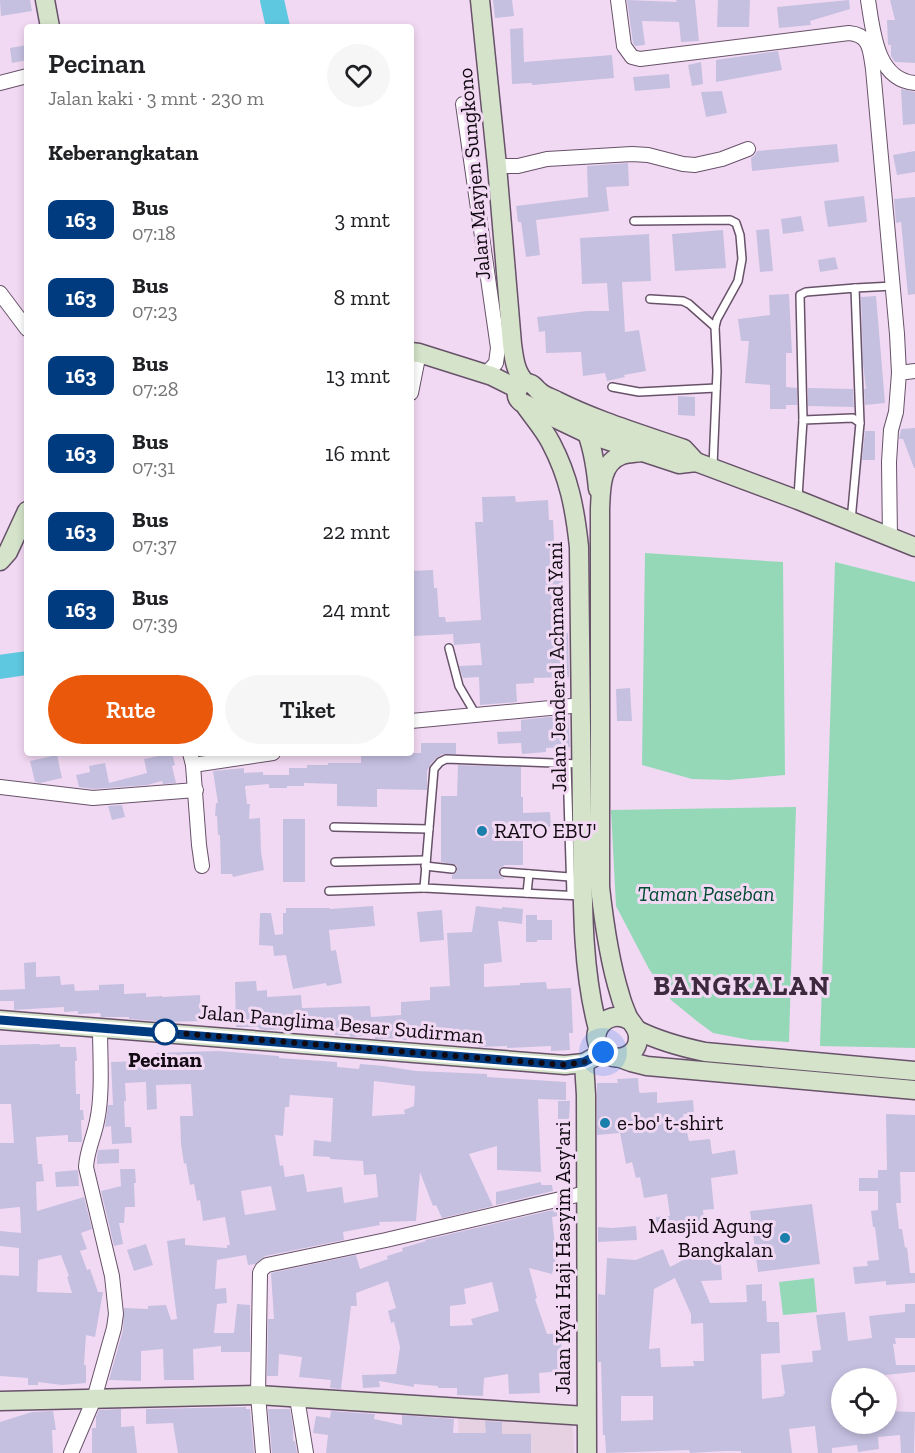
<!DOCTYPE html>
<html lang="id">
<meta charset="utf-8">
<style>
body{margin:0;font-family:"Zilla Slab",serif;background:#f6f6f6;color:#202124;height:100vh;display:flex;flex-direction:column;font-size:22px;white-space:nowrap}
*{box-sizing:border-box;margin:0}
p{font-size:20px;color:#757577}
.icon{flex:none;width:33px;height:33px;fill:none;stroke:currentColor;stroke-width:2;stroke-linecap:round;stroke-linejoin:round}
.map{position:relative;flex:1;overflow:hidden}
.side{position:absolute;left:24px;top:24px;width:390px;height:732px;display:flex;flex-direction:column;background:#fff;border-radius:6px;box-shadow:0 3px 9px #0003}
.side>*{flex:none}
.badge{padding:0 12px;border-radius:9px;font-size:21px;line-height:39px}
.controls{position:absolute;left:831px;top:1368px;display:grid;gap:12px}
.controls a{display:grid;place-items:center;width:66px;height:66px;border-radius:50%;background:#fff;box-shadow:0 3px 9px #0003;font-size:30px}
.you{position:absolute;width:30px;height:30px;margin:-15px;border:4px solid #fff;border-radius:50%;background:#1a73e8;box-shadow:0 0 0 9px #1a73e833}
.map>.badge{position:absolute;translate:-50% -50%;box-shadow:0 0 0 3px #fff}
h2{padding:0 24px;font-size:22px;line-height:54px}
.round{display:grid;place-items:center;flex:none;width:63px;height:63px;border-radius:32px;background:#f6f6f6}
.overview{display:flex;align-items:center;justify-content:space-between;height:102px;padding:0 24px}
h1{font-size:28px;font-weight:600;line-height:45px}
.button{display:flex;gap:12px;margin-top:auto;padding:12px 24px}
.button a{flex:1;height:69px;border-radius:36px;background:#ea580c;color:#fff;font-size:24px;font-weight:600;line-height:69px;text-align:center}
.button a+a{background:#f6f6f6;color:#202124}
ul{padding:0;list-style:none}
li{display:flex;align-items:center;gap:18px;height:78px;padding:0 24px}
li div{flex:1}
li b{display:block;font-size:22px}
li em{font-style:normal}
li .badge{min-width:66px;font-weight:700;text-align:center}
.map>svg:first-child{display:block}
.education{fill:#e5d1e1}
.green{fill:#95d8b8}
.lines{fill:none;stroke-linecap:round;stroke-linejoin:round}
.river{stroke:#5ec8e0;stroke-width:24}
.building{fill:#c5c0e0;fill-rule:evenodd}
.lane-casing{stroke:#675269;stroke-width:10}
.street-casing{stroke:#675269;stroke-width:16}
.secondary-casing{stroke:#675269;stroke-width:21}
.lane{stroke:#fff;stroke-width:7}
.street{stroke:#fff;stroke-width:14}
.secondary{stroke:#d4e3ca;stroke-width:18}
.line-casing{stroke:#fff;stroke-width:14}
.line{stroke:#003b80;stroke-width:9}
.walk{stroke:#120a12;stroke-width:6;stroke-dasharray:0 10.8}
.poi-dot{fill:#1a7faa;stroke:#f2d9f3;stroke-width:2}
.stop-dot{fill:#fff;stroke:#003b80;stroke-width:3}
.labels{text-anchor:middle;stroke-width:6;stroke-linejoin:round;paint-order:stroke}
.street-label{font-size:21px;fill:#120a12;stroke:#f2d9f3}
.poi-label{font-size:21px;fill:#120a12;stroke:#f2d9f3;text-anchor:start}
.park-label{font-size:21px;font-style:italic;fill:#004c33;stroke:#f2d9f3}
.stop-label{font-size:21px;font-weight:bold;fill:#120a12;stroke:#f2d9f3}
.district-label{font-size:27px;font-weight:bold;letter-spacing:1.5px;fill:#3d293e;stroke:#f2d9f3}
</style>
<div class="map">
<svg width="915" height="1453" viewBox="0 0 915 1453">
<rect width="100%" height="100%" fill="#f2d9f3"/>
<path class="education" d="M458,1411l115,9 1,33h-115z"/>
<g class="green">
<path d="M645,553l138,9 2,213 -56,5 -37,-1 -50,-14z"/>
<path d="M835,562l80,20v466l-95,-2z"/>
<path d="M796,807l-7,235 -39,-2 -37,-7 -15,-11 -27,-22 -22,-31 -33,-63 -5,-96z"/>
<path d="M814,1278l3,34 -34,3 -4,-33z"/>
</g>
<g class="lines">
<g class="river">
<path d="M272,0l6,27"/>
<path d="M0,667l27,-4"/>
</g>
</g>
<g class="building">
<path d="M0,0h30l2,11 -31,5z"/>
<path d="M493,0h19l2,16 -19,2z"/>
<path d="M627,0l50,2 -1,-2h19l4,41 -18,1 -2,-20 -37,-1 3,24 -10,1 -2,-3z"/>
<path d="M718,0h32l-1,27h-32z"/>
<path d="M849,0l1,9 -40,12 1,4 -32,3 -2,-21z"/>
<path d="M890,0h25v63l-20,-1 -4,-6v-11h-3l-1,-25h8z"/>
<path d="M523,28l1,34 88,-7 2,23 -82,7v-2l-20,1 -2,-55z"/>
<path d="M27,45v15l-15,3 -2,-15z"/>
<path d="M778,51l4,19 -66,12v-22z"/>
<path d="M701,62l2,22 -11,2 -4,-21z"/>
<path d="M669,74l1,14 -35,3 -2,-14z"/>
<path d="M901,89l14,3v32l-12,1z"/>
<path d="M722,91l5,22 -21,4 -5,-25z"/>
<path d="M837,144l2,18 -87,9 -1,-13 4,-3 2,-4z"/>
<path d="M915,151v21l-18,3 -4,-20z"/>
<path d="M628,163l1,23 -23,1 3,24 -73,9 4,35 -14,2 -5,-35h-3l-2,-16 72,-9 -1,-31z"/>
<path d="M864,196l3,26 -39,5 -4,-26z"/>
<path d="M915,197v97l-7,1 -7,-73 -5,1 -2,-24z"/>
<path d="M801,216l3,15 -21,3 -2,-15z"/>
<path d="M769,229l4,42 -13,1 -4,-42z"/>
<path d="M723,230l3,38 -51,3 -3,-37z"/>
<path d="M649,234l2,47 -29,1 3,50 14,-2 7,41 -22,4 1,2 -18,4 -2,-8 -22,3 -2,-24 -35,1 -1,-22 -6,1 -2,-15 50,-6h22l-2,-28 -25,1 -2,-46z"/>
<path d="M835,257l3,12 -18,3 -2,-12z"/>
<path d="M789,294l3,59h-6v34l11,1v17h-11v4h-16v-24l-25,-2 4,-42h-8l-3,-22 32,-4 -1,-20z"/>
<path d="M876,296l9,107 -20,2 -1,-16h2l-3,-25 -2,-67z"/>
<path d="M808,388l45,1 1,18 -46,-1z"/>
<path d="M678,396l17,1v19l-17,-1z"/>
<path d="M915,428v40h-1l-11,-29h-4l2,-10z"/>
<path d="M865,431h10v29h-13z"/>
<path d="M515,496l1,6 32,-2 1,20h4l3,61h7l1,25h-2l1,27h5l1,44 -35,1v5l-18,1 1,18 -37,3 -1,-28 -16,1 -4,-12 23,-1 -2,-22 -26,2 -1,-11 -39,2 -3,-65 22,-1 1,18h3l2,29h6l1,5 35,-2 -6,-98h8l-1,-25z"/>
<path d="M630,688l2,33h-15l-1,-32z"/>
<path d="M568,715l2,32 -24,1v4l-24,2 -1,-11 -23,1 -1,-12 24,-1v-11z"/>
<path d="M421,743h35v11h-13l-7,4 -6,7 -3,6v19l-50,-1v18l-40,-1v-22l-33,-1v3h-17v2h-18v-4l-24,2 2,18h3l-1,15 11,-1 1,34 3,18 -31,7 -1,-3h-11l-1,-39h-2l-1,-19h-2l1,-13h2l-5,-32 31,-3v5l19,-1v3h26v-7h18v-3h21v-2h33v-10h60z"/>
<path d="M172,753l3,12 -3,1 4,17 -13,1 -1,-3 -15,4 -53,4 -15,-2 -3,-12 14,-3 -1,-6 16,-3 4,20 38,-10 -3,-14z"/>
<path d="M57,755l5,23 -22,5 -5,-1 -5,-21z"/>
<path d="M458,765l63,2v30h2v16l27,-1 1,15 -28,1v37h-19v1l-3,1 -2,4v3l2,3 3,1v1h-52v-4l5,-3v-6l-4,-2 -12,-2v-66h16z"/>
<path d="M122,805l3,12 -13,3 -4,-14z"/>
<rect x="283" y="819" width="22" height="63"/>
<path d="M373,906l2,20 -46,4 2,21 5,-1 6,33 -15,3 -1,-3 -33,6 -7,-34 -12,1 -1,-10 -14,-1 1,-32h11l4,22 8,-1v-21h3v-5h44v1z"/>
<path d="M476,906l26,3v-2l21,2 -1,15 -24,-3 4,41 -18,2v23l36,-2v-2l26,-1 1,7 24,-1 2,45h-4l1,17 -19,1v-5l-44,2v-2l-28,1v-4l-10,1 -1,-4h-65v-2l-28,1v-4l-25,2v-2h-15v-5l-28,1v-3l-42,2 -6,-1v-2h-23l-1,-45 21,-1 1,10 10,-1v7l34,-2 1,13 68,-2 1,11 30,-2v-13l29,-2v-13l20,-1 -3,-53 25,-1z"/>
<path d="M442,910l2,30 -24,2 -3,-30z"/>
<path d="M526,915h11v5h15v20h-15v2h-11z"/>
<path d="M36,962v15l24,-1 1,9 13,-1 1,7 24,-1v-5l25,-1v10l22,-1v4l16,-1v1l38,-2 1,26 -34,1 -38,-3v-2h-28l-1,-4 -22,1v-3l-14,1v-5l-50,3v-9h-14v-11l25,-1 -1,-26z"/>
<path d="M40,1044v1l20,-1v3h16l1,14h-2l1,33h4v16h3l1,10h-3l1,22h-14v-7l-32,2 2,27h4l2,17 -8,1 1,29 47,-14 8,32 -11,4 6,16 -7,2 7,19 3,-1 8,23h5l-8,45 -9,-2 -2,30h2v18l-24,2 -24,-3v3h-10v-7l-28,-2v-101l19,1v-28l-19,-2v-15l21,2 -1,-26 -20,2v-66h14l-3,-39h-11v-59zM61,1255l8,21 -2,1 5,16 -35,-1 1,-32z"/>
<path d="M218,1051l61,5v2l58,4v5l22,2 1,-5 24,2 32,5 71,3v3l79,5v18l-28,-1 3,73 -44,-2v-24l-28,8 24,52 -51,12 -6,-13 -3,1 -13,-34 -4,49 -37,1 1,3 -37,7 1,8 -79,16 -10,8 -7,1 -2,-10 -29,5 -2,29 11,-1 1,15 -10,1 -3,29h20l3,-29 13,1v47h-29v-6l-28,3 1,31h-30l-1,-31 -22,2v30l-32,-1 14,-50 1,-22 24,1v-3l18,-1 5,15 6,-1 -10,-78 18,-3v7l42,3v-3h3l-5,-28 -22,4 -3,-21 -3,1 -3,-17 -4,1 -4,-22 -2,1 -3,-20 -1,-28h13l-2,-32 -35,1 1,24 -10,1 -1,-28 -21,1 1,18h-2l1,26h6l1,16 -20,1 -1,-18 -6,1 3,-22h5l-2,-43 34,-1 -1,-5h13l-1,-3zM374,1081l41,5 -1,20 -10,4 1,4 -33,2zM290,1095l43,3 -2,44 -17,-2 -1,16 17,1v2l33,2 1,14 12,-1 2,23 -34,6 -2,-16 -35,5 -3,-18 -19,3 -2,-12 -3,1 -5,-31 8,1 2,-29h4zM271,1186l5,24 -31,5 -4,-24z"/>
<path d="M638,1078l1,13 1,2 17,-1v11l36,-3 1,14h-11l6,27 21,-2 2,15 23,-4 3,24 -27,4 3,31 -11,1 2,19 -48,3 -1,-15 14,-1 -3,-22 -23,4 -4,-21 -4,1 -4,-16 -6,2 -6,-31 -23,2v-52h21l-1,-4z"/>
<path d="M558,1101h12l-1,18h-11z"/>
<path d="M886,1114l29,1v57h-15l1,31h-5l3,26h3l3,19 2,-1 3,26h5v10l-29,2v-4l-31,3 -2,-17 15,-1 -1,-5 12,-1 -4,-33h-2l-2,-16 7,-1v-19h-19v-13h19v-8h9z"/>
<path d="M119,1149v14l-22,1v-7l1,-7z"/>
<path d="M120,1169h15l1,14h-2l1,24h-10l-1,16h-5l4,21 -9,2 -13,-55 20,-5z"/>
<path d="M78,1170l1,16 -23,1 -1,-15z"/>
<path d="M541,1182v3h11l1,6 -57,14v-13z"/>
<path d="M812,1204l8,60 -62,8 -8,-61z"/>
<path d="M557,1209l1,7 -6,1 4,37 1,1 -5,19 -23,-6 8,30 -2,1 12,35 13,-1 2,18h-2l1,20 -22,2 1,20 -31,1 -1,-20 -24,4 -1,18 -26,-1v-7h-19v-2l-24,-2v3l-35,-6 1,6 -17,1 -1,-13 34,-1 4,-27 -6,-25 -3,1 -3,-12 8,-3 -8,-27 -32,12 1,13h-6l-10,83 -11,-1 1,-8 -32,-3 3,-20 -23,-3 -1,22h-11l1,-57h6l-3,-46 85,-18 4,14 28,-10 -1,-3 16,-5 -1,-3 24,-7 -1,-1zM492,1282l7,29 -28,8 2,6 -23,1v-20l16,-2 -2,-15z"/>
<path d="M636,1226l1,14 -39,2v-15l14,1z"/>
<path d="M146,1244l7,21 -19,6 -7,-21z"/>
<path d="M663,1249l7,18 17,-9v-3l33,-2 2,27 -21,1 9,22 37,-1 -1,-17 16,-1v17h4l1,21h12l1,31 -19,1 1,45 22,-3 -1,-2h2l-4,-29 32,-3 -1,-11 9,-1 -5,-35 29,-3 3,29 24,-3 -3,-22 36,-4v-8h10v34h-20l1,6h-3l3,21h19v7l-30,3 1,3h-44v49l31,-3h13v-13l29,1 -1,41h-13l-1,-18 -22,2 1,12 -21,3 -1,-7 -25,3v5h-14l-3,-27 -26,3 3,24h-51v-2h-17l-34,2 -1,-3 -83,3 -1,-18h-2l-2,-73h-3v-68l7,1 2,-37 29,2zM675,1278l16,36v10l12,-1 1,38h-11l1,5 -33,1 -1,-19 -11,1 5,-60zM621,1396h32v24l-32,1z"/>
<path d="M246,1407v2h4l4,44h-76l-5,-30 -27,1v-15z"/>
<path d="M121,1409v18l13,-1 3,27h-45v-25h4v-11l3,-7z"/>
<path d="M268,1409h22l3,19v13h2l2,12h-25z"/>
<path d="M53,1411l3,19h-4l1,23h-53v-31l32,-10z"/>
<path d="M331,1411l44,3 -1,5 28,6v-10l52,4 -1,14h33l-1,-12 17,1v12h29v19h-205l2,-18 -15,-2 3,-17 14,2z"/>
</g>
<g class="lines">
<g class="lane-casing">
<g id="lane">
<path d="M634,221l96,-1 6,3 4,12 2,24 -4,22 -21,38 -2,8 2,44 -4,95"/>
<path d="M855,288l38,-2"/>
<path d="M650,299l33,2 6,3 26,23"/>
<path d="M612,387l27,5 77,-4"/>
<path d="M803,420l-3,-125 6,-3 49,-4 5,135"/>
<path d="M798,497l5,-77 50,-2 7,5 -9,98"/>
<path d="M449,648l10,38 17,29"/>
<path d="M567,764l4,131"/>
<path d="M580,764l-134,-5 -6,3 -6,7 -10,119 157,8"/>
<path d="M334,827l95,2"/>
<path d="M335,862l91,-2"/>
<path d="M425,866l27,3"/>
<path d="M504,872l66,5"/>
<path d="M329,891l95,-3"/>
<path d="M527,893l2,-19"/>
</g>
</g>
<g class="street-casing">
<g id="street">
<path d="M618,0l6,46 8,11 8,2 209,-26c22,2 21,18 24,36l24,265 2,39"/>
<path d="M868,0c5,30 8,80 47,83"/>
<path d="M0,83l27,-7"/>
<path d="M463,104l35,244 -2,15 -10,11"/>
<path d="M497,166h21l29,-7 85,-5 16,1 35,9 12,1 27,-6 26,-10"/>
<path d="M0,293l27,36"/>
<path d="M411,393l8,-40"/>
<path d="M890,538l-1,-76 2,-32 5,-18 3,-39 16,-2"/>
<path d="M411,721l171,-16"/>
<path d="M190,753l3,12 6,80 3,21"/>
<path d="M193,765l80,-12"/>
<path d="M0,787l93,11 103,-8"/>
<path d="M297,1398l9,55"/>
<path d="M71,1453l23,-54 20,-71 2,-14 -4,-38 -26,-109c1,-17 8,-30 11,-46 6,-27 3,-65 3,-94"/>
<path d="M263,1453l-5,-58 2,-122 2,-4 5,-4 119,-25 200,-47"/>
</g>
</g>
<g class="secondary-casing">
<g id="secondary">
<path d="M45,0l5,27"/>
<path d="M480,0l17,166 15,178c2,14 3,28 14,39 9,0 8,5 14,9 4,4 12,6 17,9 40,20 84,33 127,48l12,13"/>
<path d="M411,352l8,1 73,23 26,13"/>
<path d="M526,383l-6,2c-4,6 -5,12 1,17l67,32 91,30 17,-2 102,38 117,47"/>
<path d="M524,404c9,13 20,25 27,39 18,34 24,66 28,104 1,90 2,179 3,269 1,70 -2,146 16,213"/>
<path d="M584,426c9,19 12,42 14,63"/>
<path d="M0,561l8,-9 19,-41"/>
<path d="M0,1020l565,45 19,-2 19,-11"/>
<path d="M629,1020c-24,-13 -45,17 -24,33 14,11 34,1 33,-16 0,-9 -6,-13 -10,-20 -3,-7 -6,-14 -8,-22 -11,-35 -16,-72 -20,-108v-378c1,-20 0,-46 22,-54 6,-2 13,-2 19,-3"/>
<path d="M637,1030c22,11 44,17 68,22l210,19"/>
<path d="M620,1058l11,4 16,4 268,24"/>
<path d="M584,1063l2,32 1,358"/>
<path d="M0,1401l258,-6 328,21"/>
</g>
</g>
<use href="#lane" class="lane"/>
<use href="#street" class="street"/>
<use href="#secondary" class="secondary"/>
</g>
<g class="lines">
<g class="line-casing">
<path id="line" d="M0,1020l565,45 19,-3 19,-10"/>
</g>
<use href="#line" class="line"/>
<path class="walk" d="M165,1032l400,33 19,-3 19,-10"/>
</g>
<g class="poi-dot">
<circle cx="482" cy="831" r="6"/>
<circle cx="605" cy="1123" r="6"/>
<circle cx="785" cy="1238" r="6"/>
</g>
<circle class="stop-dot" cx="165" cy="1032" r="12"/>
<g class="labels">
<g class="street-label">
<text transform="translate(474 174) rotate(-95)" y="7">Jalan Mayjen Sungkono</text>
<text transform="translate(557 667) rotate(-91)" y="7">Jalan Jenderal Achmad Yani</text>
<text transform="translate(341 1024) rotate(5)" y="7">Jalan Panglima Besar Sudirman</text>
<text transform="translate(563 1258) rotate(-90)" y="7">Jalan Kyai Haji Hasyim Asy'ari</text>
</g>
<g class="poi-label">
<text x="494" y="838">RATO EBU'</text>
<text x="617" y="1130">e-bo' t-shirt</text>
<text x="773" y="1233" text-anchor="end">Masjid Agung<tspan x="773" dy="24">Bangkalan</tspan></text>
</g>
<g class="park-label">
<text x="706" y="901">Taman Paseban</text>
</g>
<g class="stop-label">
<text x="165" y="1067">Pecinan</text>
</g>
<g class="district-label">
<text x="742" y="995">BANGKALAN</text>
</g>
</g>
</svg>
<div class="controls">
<a><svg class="icon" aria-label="locate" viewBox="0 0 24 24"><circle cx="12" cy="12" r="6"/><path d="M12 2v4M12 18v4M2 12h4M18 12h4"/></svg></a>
</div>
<div class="you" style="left:603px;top:1052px"></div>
<section class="side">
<div class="overview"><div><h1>Pecinan</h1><p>Jalan kaki · 3 mnt · 230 m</p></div><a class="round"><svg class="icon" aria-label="heart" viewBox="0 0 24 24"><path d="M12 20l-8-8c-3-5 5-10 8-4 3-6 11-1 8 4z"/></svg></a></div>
<h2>Keberangkatan</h2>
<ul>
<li><span class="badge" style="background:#003b80;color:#fff">163</span><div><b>Bus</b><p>07:18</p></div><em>3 mnt</em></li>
<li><span class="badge" style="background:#003b80;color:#fff">163</span><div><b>Bus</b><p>07:23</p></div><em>8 mnt</em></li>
<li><span class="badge" style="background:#003b80;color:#fff">163</span><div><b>Bus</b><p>07:28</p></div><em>13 mnt</em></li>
<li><span class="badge" style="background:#003b80;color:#fff">163</span><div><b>Bus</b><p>07:31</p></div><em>16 mnt</em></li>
<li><span class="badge" style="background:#003b80;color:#fff">163</span><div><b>Bus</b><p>07:37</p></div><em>22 mnt</em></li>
<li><span class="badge" style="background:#003b80;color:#fff">163</span><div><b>Bus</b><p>07:39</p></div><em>24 mnt</em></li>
</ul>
<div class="button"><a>Rute</a><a>Tiket</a></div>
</section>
</div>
